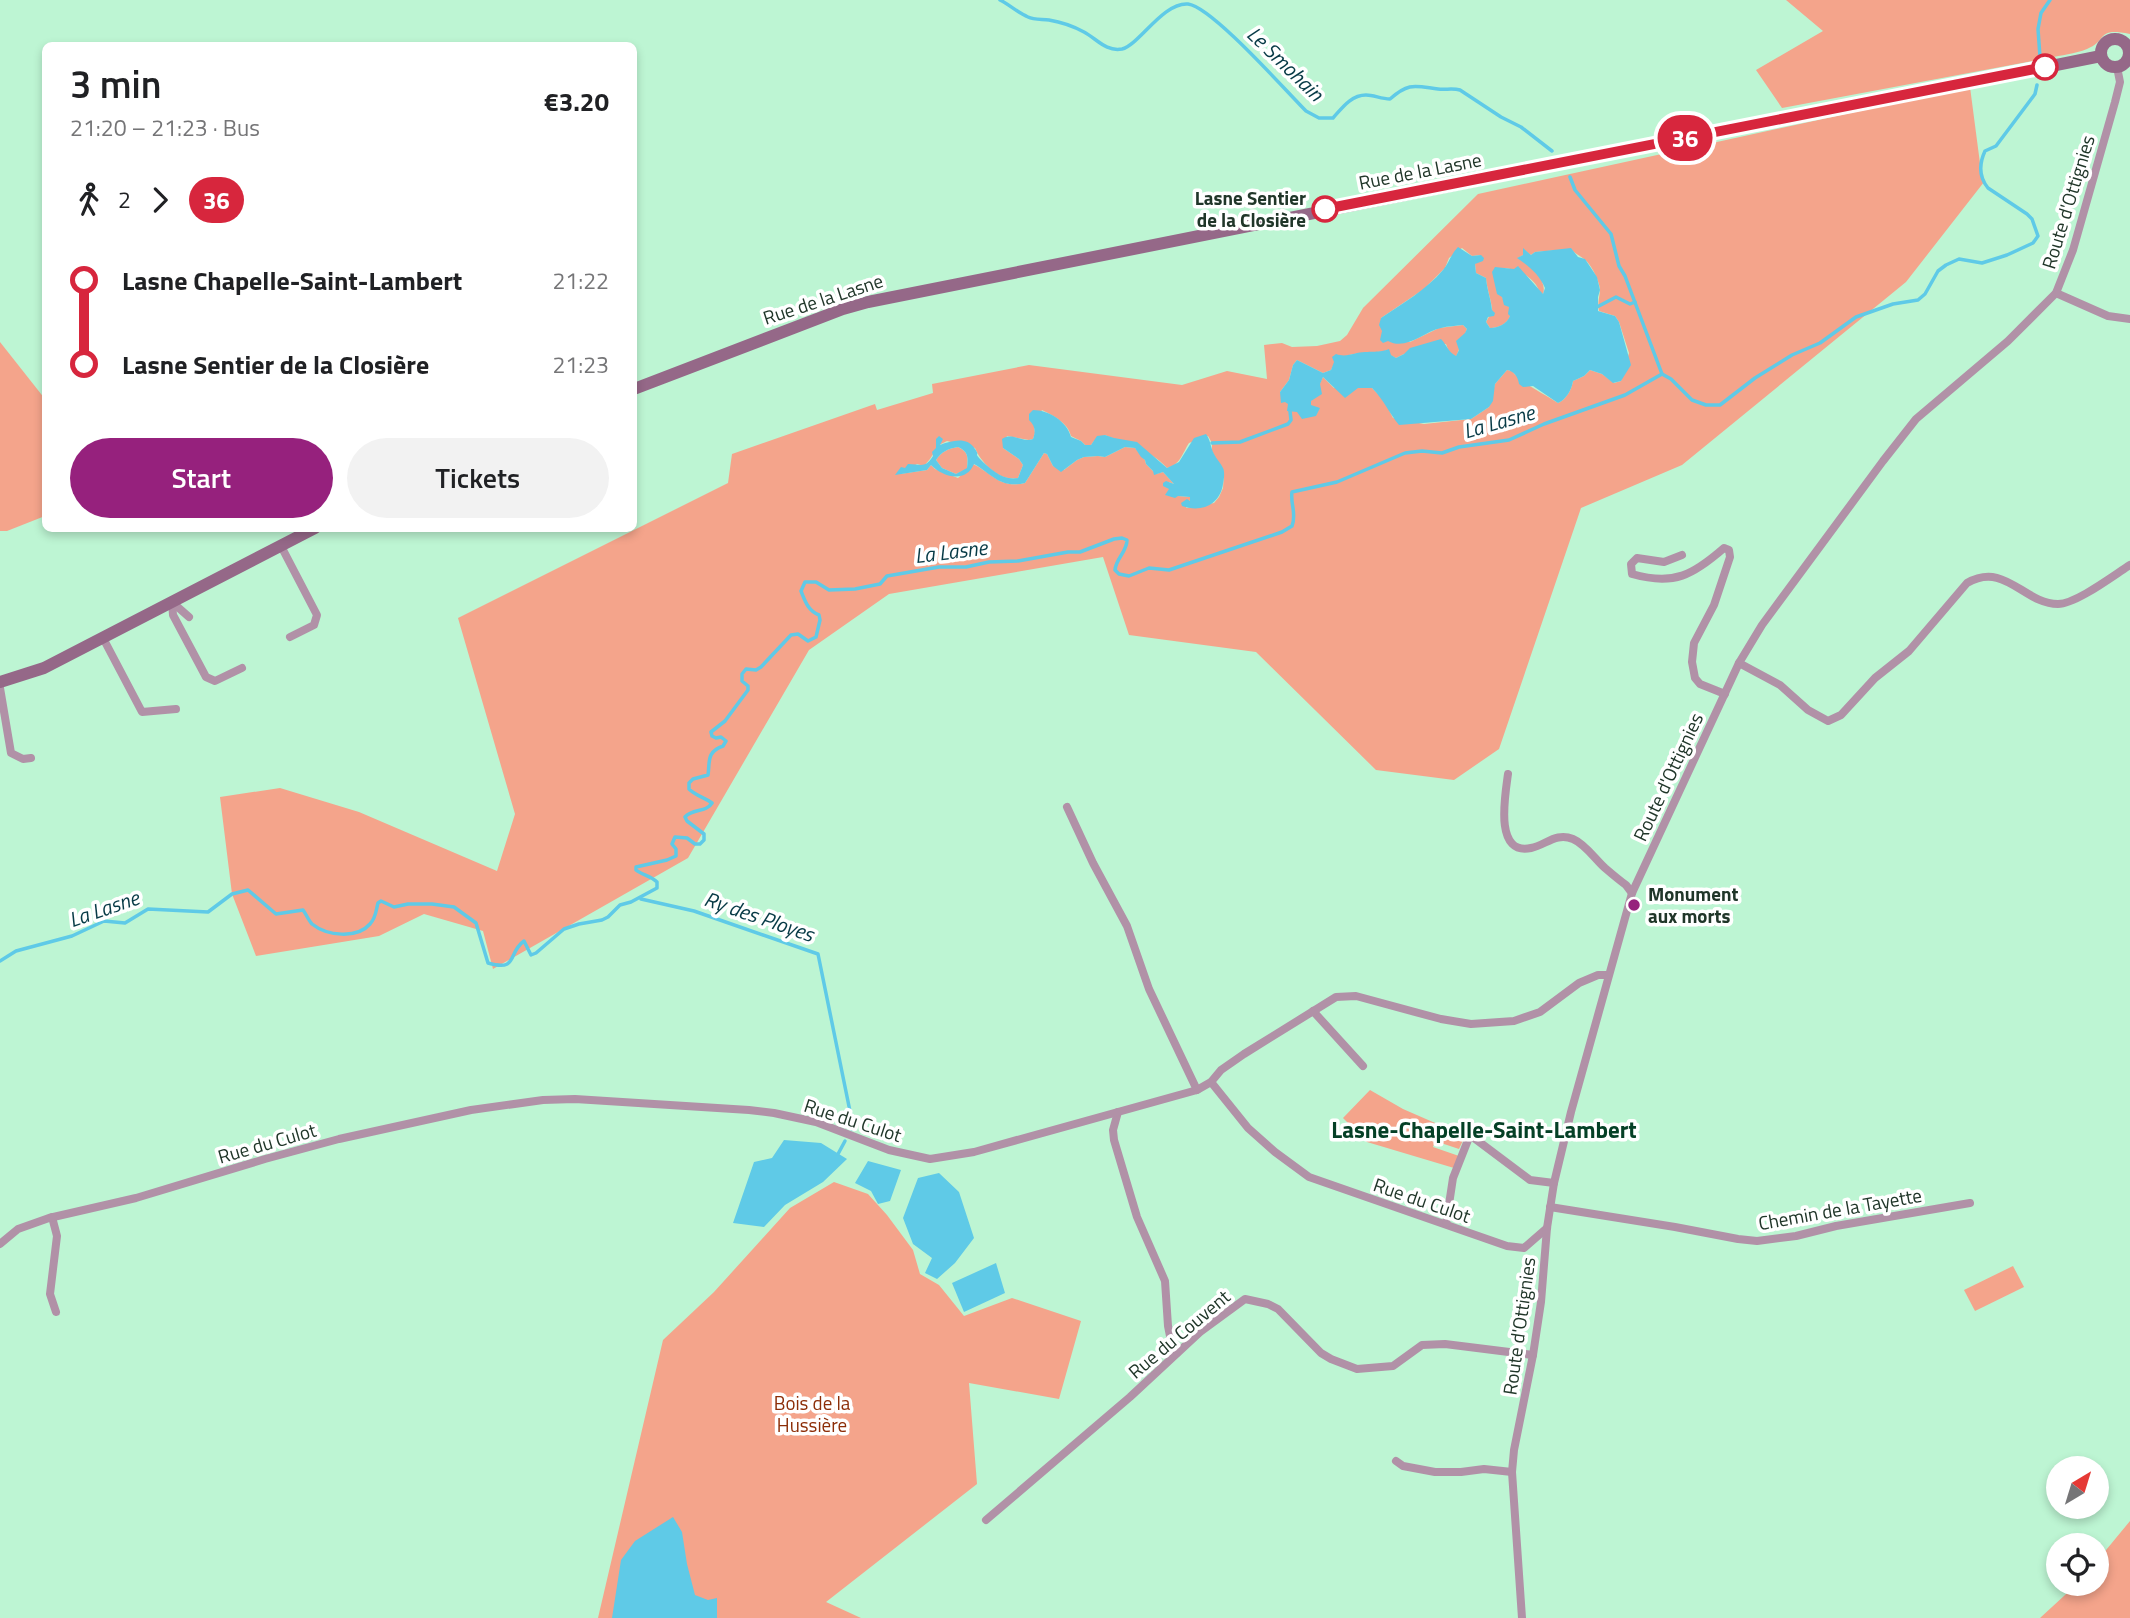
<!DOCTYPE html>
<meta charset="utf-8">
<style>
body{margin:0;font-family:"Titillium Web",sans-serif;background:#f2f2f2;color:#202124;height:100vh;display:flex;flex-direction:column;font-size:26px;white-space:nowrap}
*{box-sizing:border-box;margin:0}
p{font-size:23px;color:#757577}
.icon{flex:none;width:38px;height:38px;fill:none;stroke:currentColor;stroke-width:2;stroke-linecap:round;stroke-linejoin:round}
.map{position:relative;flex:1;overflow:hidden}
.details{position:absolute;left:42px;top:42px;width:595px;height:490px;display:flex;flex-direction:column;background:#fff;border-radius:10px;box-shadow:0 4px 10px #0003}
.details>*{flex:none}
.badge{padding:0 14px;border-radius:23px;font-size:24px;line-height:46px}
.needle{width:46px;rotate:38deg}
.tools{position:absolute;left:2046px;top:1456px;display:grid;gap:14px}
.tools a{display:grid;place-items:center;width:63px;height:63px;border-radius:50%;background:#fff;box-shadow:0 4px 10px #0003;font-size:35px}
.map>.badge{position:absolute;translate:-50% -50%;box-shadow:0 0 0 4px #fff}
.legs{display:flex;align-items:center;gap:10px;height:77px;padding:0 28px;font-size:23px}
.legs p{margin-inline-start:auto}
.headline{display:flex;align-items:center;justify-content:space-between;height:119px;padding:0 28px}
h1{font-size:38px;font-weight:600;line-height:52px}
.action{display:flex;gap:14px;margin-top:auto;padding:14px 28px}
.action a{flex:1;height:80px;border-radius:42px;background:#96217d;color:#fff;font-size:28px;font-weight:600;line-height:80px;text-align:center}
.action a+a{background:#f2f2f2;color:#202124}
ul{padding:0 28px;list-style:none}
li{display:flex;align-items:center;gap:24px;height:84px;font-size:26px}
li i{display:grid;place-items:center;width:10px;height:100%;margin:0 9px;background:currentColor}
li i::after{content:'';width:18px;height:18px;margin:-9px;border:5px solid;border-radius:50%;background:#fff}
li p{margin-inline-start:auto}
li:first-child i{background:linear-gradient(#0000 50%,currentColor 0)}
li:last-child i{background:linear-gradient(currentColor 50%,#0000 0)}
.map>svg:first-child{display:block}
.green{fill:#f4a48b;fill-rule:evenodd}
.water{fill:#5fcae7;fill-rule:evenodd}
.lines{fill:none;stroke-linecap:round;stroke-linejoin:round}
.stream{stroke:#5fcae7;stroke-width:3.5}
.street{stroke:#b191a7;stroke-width:8}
.secondary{stroke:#956888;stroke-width:12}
.line-1-casing{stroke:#fff;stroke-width:16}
.line-1{stroke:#d7263d;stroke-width:10}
.stop-1-dot{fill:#fff;stroke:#d7263d;stroke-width:3.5}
.poi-dot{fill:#96217d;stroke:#fff;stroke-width:2.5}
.labels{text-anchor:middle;stroke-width:7;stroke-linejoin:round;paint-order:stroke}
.street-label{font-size:19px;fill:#203629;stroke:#fff}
.stop-label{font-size:19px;font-weight:bold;fill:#203629;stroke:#fff;text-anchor:end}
.poi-label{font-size:19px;font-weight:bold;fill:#203629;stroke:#fff;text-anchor:start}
.park-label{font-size:19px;fill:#8c2d07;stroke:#fff}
.water-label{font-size:21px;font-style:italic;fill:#073a46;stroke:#fff}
.quarter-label{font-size:23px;font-weight:bold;fill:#054026;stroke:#fff}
</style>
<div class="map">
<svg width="2130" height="1618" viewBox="0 0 2130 1618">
<rect width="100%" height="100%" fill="#bdf5d3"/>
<g class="green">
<path d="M1786,0h344v34c-35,-7 -21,6 -43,15 -12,5 -26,6 -38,9l-267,50 -26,-38 67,-39z"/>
<path d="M1970,87l11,84 3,11 -78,100 -224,183 -101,43 -82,241 -45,31 -78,-10 -120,-118 -127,-17 -26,-78 -214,37 -80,56 -121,208 -195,111 -10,-38 -59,-17 -45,22 -123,20 -24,-62 -12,-97 60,-9 79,24 138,59 18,-57 -57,-196 270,-135 4,-29 143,-50 2,6 56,-17 -1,-9 97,-19 153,20 45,-14 40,8 -3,-34 18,-2 10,4 25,-1 23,-5 7,-6 16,-27 115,-114zM1462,248l10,8 9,-1 -6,9 1,9 10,5c0,7 7,29 6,32 -1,4 -4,8 -6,12l4,6c11,0 25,-8 19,-21 -1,-2 -6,-8 -7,-10 -2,-8 2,-21 3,-29 14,2 30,9 35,25l3,1c5,-14 -14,-30 -25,-36l5,-3v-6l8,6 4,-3 36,-3c4,5 8,6 13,10 7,5 15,21 16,30 0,7 -3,14 -1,22l16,5 4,6 10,31 -8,28 -7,2 -12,-9 -12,-4 -6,6 -11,5c-1,8 -7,19 -15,22 -13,-9 -37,-20 -46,-32l-5,-1 -12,14 -6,23 -18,12 -47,5 -31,-6 -9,-18 -12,-12h-38l-11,-11 -12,24v4c-17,-1 -23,4 -31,-13l9,-12 4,-15 4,-5 26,13 8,-3c10,-23 38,-14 57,-20l2,5 6,3 8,-4 42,-10 3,8 7,5 11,-28 -4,-4 -24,3 -29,14 -22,-1 -7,-23 43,-29 21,-21 4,-10zM1042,410c12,6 26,13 29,26l10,5 4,4h6l3,-4 11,-6c22,9 46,15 62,33 13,-3 15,-14 22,-25l19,-7 4,7v8l12,24 -1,13 -4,9 -5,6 -28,5 4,-8v-3l-24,-2 3,-3v-10l5,2 -11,-12 -7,2 -10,-10 -1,-4 -10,-12 -10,-1 -20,10 -7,-1 -14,1 -7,3 -13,10 -11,-4 -6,-12 -3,-1 -19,30c-25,6 -33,-10 -52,-19l-15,14 -23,-9 -4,-4 -4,5 -27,4 17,-10 7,2 6,-7 9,-14 8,-4 28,7c6,15 25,34 43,30l5,-13 -4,-6 -16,-11 4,-12 22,4 4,-1 2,-6 -1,-7z"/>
<path d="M0,342l45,57v117l-38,15h-7z"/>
<path d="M958,447c11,5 10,11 9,22l-11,5 -14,-6 -6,-8c6,-9 12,-11 22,-13z"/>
<path d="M1370,1090l33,19 62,27 -6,13 -24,-8 -2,6 26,9 -5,12 -87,-26 -24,-24z"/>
<path d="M834,1182l34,12 19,21 26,35 7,24 19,11 25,31 48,-18 69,23 -22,78 -90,-16 8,101 -151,118 35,16h-263l65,-278 51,-48 76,-84z"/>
<path d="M2013,1266l11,21 -49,24 -11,-21z"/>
<path d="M2130,1521v97h-90l37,-34h19l1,-23z"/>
</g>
<g class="water">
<path d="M1458,247l14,9 9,-1 3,3 -1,3 -8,3 1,9 10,5c1,12 5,21 6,32l3,3 -1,3 -6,1 -2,5 4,6c8,0 17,-4 20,-12l-2,-2 1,-7 -5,-2 -2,-8 -5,-3 -5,-22 3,-5 19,2 4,-3 25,28 2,-6c-6,-14 -16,-22 -28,-30l6,-3v-7l8,7 4,-3 36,-4 7,9 7,2 12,18 3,13 -2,7v14l17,5 4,6 12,43 -10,16 -8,2 -11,-9 -12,-4 -6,6 -11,5c-1,8 -7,19 -15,22l-25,-17 -10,1 -4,-3c-1,-7 -5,-13 -12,-14l-12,14 -2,17 -4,6 -18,12 -72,6c-10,-12 -15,-25 -27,-37h-14l-13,10 -22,-21 -3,7 2,10 -11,7v4l9,3 -4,8 -14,3 -5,-7 -10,-1 1,-7 -3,-2 -4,1 -1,-11 9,-12 4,-15 4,-5 26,13 8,-3 3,-8 -2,-5 4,-3c11,4 19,-2 29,-2 10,-1 13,1 24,-3l2,6 5,3 8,-4 6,-6 31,-9c6,6 7,13 15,17l3,-6 -3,-9 9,-8 2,-4 -4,-4c-7,1 -15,1 -22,3 -18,4 -35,23 -53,13l-5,2 -3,-3 2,-9 -3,-6 2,-7c22,-15 45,-28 62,-48 6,-7 8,-16 15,-23z"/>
<path d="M1033,410c15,0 34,11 38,27l10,4 4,4h6l6,-9 8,-1 9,3 23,4 30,26 12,-6 15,-24 12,-4c5,7 4,12 8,20 2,5 7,9 9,14 2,4 1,11 0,16 -3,21 -22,29 -41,22l-1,-3 6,-4 3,2v-4l-12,-1 -3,2 -10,-3 4,-6 -6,-3v-3l3,-2 8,3 -11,-12 -9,3 -1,-4 -7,-7 -1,-4 -4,-3 -6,-9 -10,-1 -20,10 -7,-1 -14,1 -7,3 -16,12 -8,-6 -6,-12 -3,-1 -19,30c-25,6 -33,-9 -51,-19 -8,19 -30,14 -43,1l-4,5 -32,5 6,-8 4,1 3,-4c13,0 17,5 25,-8l-1,-4 4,-4v-9l3,-3 4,3 -3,6c11,-4 27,-9 35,4 6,9 -2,2 5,10 10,10 23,22 38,19l5,-13 -4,-6 -16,-11 -1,-9c11,-7 20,4 31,0 3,-8 2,-13 -4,-19v-6zM958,447c11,5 10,11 9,21l-11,6 -14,-6 -6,-8c6,-9 12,-11 22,-13z"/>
<path d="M784,1140l37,3 26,16 -24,23 -38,23 -21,22 -31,-4 21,-61 18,-4z"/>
<path d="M868,1161l33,9 -11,31 -12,3 -7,-13 -16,-8z"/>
<path d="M939,1173l20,19 15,46 -19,25 -18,16 -12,-6 7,-15 -19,-14 -10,-26 15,-40z"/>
<path d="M996,1263l9,30 -41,19 -12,-29z"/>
<path d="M673,1517l9,15 5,32 8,31 13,5 9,-2v20h-105l9,-58 14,-19z"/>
</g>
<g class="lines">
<g class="stream">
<path d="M1000,0c10,5 18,13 28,17 6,3 14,2 21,3 12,2 24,6 35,12 13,7 22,20 38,17 17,-4 41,-47 66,-45 24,3 97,86 118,107l13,7h14c9,-10 18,-23 33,-23 8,0 15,4 24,4 19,-17 25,-13 48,-10 7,1 15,-1 22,1l41,27 20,10 31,24"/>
<path d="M2040,57l-2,-28 3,-16 9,-13"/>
<path d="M1570,177l5,13 36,44 8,32 6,10 37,98"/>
<path d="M1597,307l19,-10 14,7 5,-2"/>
<path d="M1212,443l28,-1 48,-18 3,-4 -1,-9"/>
<path d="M641,899l53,12 124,43 35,172 -1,3"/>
<path d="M0,961l16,-10 56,-15 32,-15 21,2 23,-14 60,3 24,-18 16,-4 28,24 27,-4c3,4 6,11 9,14 15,12 45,15 58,0 6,-6 6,-14 8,-21l3,-2 13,6 14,-3h24l22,3 22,16 12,40c31,9 19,-10 36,-22l7,14 5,-2 28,-24 15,-5 23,-4 6,-3 12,-12 11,-3 26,-14v-6c-6,-6 -15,-7 -21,-12v-3l31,-7 9,-4v-7l-4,-5 3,-7 12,1 8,6h5l4,-4v-6l-17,-13 -2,-4c8,-9 21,-4 27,-14 -8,-6 -16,-7 -23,-14v-6l4,-4 15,-4c2,-13 -2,-23 15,-29l3,-5 -5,-4 -5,1 -4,-2 -1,-4 14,-11 23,-31v-4l-6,-5v-7l4,-5 10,1 5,-3 30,-32 7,-1 10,7 8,-4 4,-17 -1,-5c-11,-4 -14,-14 -18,-24l4,-9h11l13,8 26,-1 25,-5 7,-8 52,-9h27l23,-5 29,-1 50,-9h12l34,-13 8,-1 5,2c0,12 -11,18 -12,30l4,4 10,2 20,-8 20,2 113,-38 10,-6c5,-13 -2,-22 0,-34l45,-10 68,-29 17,-2 20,2 17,-6 50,-7 35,-16 81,-29 37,-21 9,5 21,21 14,5h14l35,-27 37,-23 28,-12 36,-26 37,-13 25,-4 7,-6 13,-23 8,-6 13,-6 23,4 25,-8 26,-12 5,-7 -6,-17 -5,-5 -39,-26c-9,-11 -9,-24 -3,-37l11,-5 39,-52 2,-9"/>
<path d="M838,1154l7,-13"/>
</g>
<g class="street">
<path d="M2056,293l52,23 22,3"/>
<path d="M281,546l36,69 -3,10 -24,12"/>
<path d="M1682,555l-18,7 -27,-4 -6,6 1,10c42,12 61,1 92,-26l5,2 1,7 -16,48 -20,38 -2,19 3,16 5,6 25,10"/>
<path d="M172,602l1,13 33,62 9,4 27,-13"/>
<path d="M172,602l17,15"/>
<path d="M103,638l39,74 34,-3"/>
<path d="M1739,663l41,22 28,25 20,11 13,-6 34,-37 34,-27 58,-68c38,-22 57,21 91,21 18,0 56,-29 72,-39"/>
<path d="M0,688l11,65 12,6 8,-1"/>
<path d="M1508,774c-3,22 -14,82 23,74 15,-3 25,-16 42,-9 12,5 22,20 32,29 7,6 14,12 21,17l6,8"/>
<path d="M1067,807l26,56 34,63 22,63 48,101"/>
<path d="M1313,1011l50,55"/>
<path d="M1211,1082l37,46 27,24 34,25 198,69 17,2 23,-20"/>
<path d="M1118,1112l-5,18 1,10 23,77 28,64 3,45 4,20 5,7"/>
<path d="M1550,1207l125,20 63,12 19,2 39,-5 40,-10 134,-23"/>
<path d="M52,1217l5,19 -7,58 6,18"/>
<path d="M1446,1224l7,-46 17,-43 60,45 24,3"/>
<path d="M0,1244l18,-15 31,-11 87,-20 129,-39 74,-20 132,-29 72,-10 32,-1 174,11 25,3 42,9 73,28 41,9 44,-7 223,-62 14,-8 10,-12 23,-16 92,-57 20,-1 85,23 30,5 43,-3 26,-9 39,-29 19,-8h10"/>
<path d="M1396,1461l7,5 32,6h26l23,-3 28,3"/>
<path d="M986,1520l144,-123 70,-65 45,-33 23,5 10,5 43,44 10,6 26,10 36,-3 29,-21 23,-1 88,11"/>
<path d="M1522,1618l-10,-146 2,-22 19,-95 8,-53 6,-74 7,-45 17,-71 61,-219 107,-230 23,-38 121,-164 33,-42 92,-78 48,-48 17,-43 42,-148 5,-20 -3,-15"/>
</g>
<g class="secondary">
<circle cx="2115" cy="53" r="14"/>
<path d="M634,389l209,-80 25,-7 1233,-246"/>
<path d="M0,682l44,-14 271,-140"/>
</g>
</g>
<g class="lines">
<g class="line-1-casing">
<path id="line-1" d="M1325,209l720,-142"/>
</g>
<use href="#line-1" class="line-1"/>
</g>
<g class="stop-1-dot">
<circle cx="2045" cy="67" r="12"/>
<circle cx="1325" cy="209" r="12"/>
</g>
<circle class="poi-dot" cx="1634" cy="905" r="7"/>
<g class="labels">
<g class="street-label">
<text transform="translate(1420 171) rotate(-11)" y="7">Rue de la Lasne</text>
<text transform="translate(2068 202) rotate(-73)" y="7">Route d'Ottignies</text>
<text transform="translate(823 299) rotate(-18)" y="7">Rue de la Lasne</text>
<text transform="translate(1668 777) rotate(-65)" y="7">Route d'Ottignies</text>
<text transform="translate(853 1120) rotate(18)" y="7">Rue du Culot</text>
<text transform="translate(267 1143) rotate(-16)" y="7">Rue du Culot</text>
<text transform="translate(1422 1200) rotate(19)" y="7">Rue du Culot</text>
<text transform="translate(1840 1209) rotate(-10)" y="7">Chemin de la Tayette</text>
<text transform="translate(1519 1326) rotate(-82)" y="7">Route d'Ottignies</text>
<text transform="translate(1179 1334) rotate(-40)" y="7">Rue du Couvent</text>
</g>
<g class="stop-label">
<text x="1306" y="205">Lasne Sentier<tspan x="1306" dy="22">de la Closière</tspan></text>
</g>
<g class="poi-label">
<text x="1648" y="901">Monument<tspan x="1648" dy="22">aux morts</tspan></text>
</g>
<g class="park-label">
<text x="812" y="1410">Bois de la<tspan x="812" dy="22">Hussière</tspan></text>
</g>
<g class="water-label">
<text transform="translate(1285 64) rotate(44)" y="7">Le Smohain</text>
<text transform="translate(1499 422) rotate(-16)" y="7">La Lasne</text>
<text transform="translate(951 552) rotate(-7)" y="7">La Lasne</text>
<text transform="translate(104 909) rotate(-19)" y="7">La Lasne</text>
<text transform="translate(759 917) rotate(19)" y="7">Ry des Ployes</text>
</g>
<g class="quarter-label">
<text x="1484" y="1138">Lasne-Chapelle-Saint-Lambert</text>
</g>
</g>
</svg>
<div class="tools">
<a><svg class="needle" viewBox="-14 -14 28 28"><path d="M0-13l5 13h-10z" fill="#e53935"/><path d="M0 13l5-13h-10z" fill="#757577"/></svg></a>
<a><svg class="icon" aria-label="locate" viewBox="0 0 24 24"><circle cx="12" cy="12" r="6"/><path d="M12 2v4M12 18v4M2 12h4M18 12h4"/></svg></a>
</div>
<b class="badge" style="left:1685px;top:138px;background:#d7263d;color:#fff">36</b>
<section class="details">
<div class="headline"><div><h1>3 min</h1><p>21:20 – 21:23 · Bus</p></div><b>€3.20</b></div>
<div class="legs"><svg class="icon" aria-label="walk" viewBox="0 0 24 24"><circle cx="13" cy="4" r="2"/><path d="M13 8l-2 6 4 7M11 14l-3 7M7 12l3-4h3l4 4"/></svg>2<svg class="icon" aria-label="forward" viewBox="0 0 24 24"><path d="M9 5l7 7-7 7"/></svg><b class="badge" style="background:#d7263d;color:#fff">36</b></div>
<ul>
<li><i style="color:#d7263d"></i><b>Lasne Chapelle-Saint-Lambert</b><p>21:22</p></li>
<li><i style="color:#d7263d"></i><b>Lasne Sentier de la Closière</b><p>21:23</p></li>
</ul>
<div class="action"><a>Start</a><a>Tickets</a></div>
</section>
</div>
